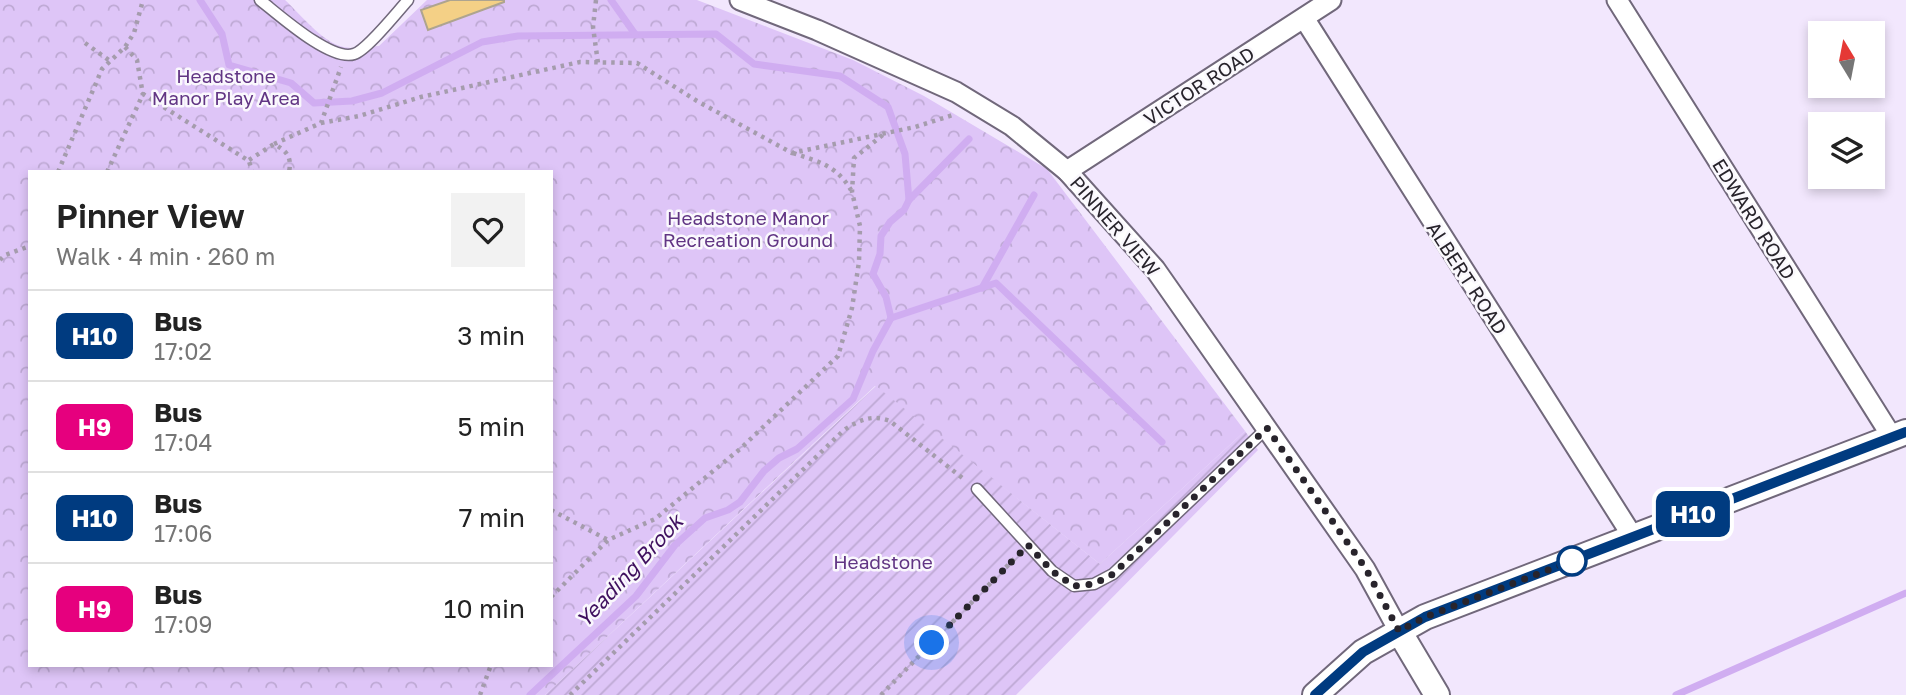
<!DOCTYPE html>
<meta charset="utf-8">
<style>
body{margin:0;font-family:"Golos Text",sans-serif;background:#f2f2f2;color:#222;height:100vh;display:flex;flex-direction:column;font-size:26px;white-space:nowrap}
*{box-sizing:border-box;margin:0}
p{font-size:23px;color:#767676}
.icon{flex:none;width:38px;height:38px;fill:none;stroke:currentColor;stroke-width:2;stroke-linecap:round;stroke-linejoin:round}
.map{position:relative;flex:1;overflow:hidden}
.sheet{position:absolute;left:28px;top:170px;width:525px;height:497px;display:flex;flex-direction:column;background:#fff;border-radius:0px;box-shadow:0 4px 10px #0003}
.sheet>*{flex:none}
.badge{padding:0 14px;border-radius:10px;font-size:24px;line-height:46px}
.needle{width:46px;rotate:350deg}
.controls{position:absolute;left:1808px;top:21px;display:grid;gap:14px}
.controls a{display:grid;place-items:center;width:77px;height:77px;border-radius:0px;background:#fff;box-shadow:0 4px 10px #0003;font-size:35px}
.you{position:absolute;width:35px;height:35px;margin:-18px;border:5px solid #fff;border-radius:50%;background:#1a73e8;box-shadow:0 0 0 10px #1a73e833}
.map>.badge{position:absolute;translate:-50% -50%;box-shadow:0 0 0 4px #fff}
.round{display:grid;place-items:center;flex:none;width:74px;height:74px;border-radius:0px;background:#f2f2f2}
.summary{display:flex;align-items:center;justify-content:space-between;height:119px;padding:0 28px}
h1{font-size:33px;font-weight:600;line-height:52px}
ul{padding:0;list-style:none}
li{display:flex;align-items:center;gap:21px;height:91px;padding:0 28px;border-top:2px solid #e0e0e0}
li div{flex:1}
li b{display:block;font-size:26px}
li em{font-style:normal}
li .badge{min-width:77px;font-weight:700;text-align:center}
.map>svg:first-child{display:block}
.forest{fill:url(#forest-crowns);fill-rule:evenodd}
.garden{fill:url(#garden-furrows)}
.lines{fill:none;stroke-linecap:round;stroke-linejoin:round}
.stream{stroke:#d0adf1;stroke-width:7}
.building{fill:#f4d086;stroke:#aea48f;stroke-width:2}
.service-casing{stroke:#71687b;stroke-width:13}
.minor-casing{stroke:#71687b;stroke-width:23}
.tertiary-casing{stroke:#71687b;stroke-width:28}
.path{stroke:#a59cad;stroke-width:4.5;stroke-dasharray:3.5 5;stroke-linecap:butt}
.service{stroke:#fff;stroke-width:10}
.minor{stroke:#fff;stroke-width:19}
.tertiary{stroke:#fff;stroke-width:24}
.line-casing{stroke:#fff;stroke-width:16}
.line{stroke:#003b80;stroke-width:10}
.walk{stroke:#28242c;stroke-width:7;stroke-dasharray:0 12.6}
.stop-dot{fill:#fff;stroke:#003b80;stroke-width:3.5}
.labels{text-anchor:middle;stroke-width:5;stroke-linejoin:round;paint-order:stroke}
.park-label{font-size:19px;fill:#613584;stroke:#faf8fd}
.street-label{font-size:19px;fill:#28242c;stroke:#faf8fd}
.water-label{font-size:21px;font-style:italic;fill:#3f105f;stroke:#faf8fd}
</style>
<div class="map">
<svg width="1906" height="695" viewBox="0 0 1906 695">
<defs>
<pattern id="forest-crowns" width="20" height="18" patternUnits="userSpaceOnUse" patternTransform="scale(1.75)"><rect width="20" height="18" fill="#dec5f7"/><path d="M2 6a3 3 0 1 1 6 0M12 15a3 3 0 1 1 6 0" fill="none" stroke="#bea9d4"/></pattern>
<pattern id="garden-furrows" width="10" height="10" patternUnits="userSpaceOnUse" patternTransform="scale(1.75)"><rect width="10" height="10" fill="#dec5f7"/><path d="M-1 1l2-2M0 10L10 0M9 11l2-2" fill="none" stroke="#bea9d4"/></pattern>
</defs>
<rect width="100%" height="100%" fill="#f2e7fd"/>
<path class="forest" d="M0,0h285c14,13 37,41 55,46 12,4 26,1 39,0l48,-46h270l156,60 71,36 123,73 198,262 -145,133 -225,-178 -330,309h-545zM30,172h521v493h-521z"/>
<path class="garden" d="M876,386l224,178 145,-133 13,19 -242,245h-471z"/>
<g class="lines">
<g class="stream">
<path d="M200,0l22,34 7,31 62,18 23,20 38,-2 30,-8 100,-51 36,-6 198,-2 38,30 86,12 48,31 17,47 4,46 -5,10 -14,12 -9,14 -1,18 -7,20 13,23 5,21 -18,33 -20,48 -56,50 -18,9 -15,13 -24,31 -12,8 -23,8 -30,27 -39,51 -106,99"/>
<path d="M611,0l24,34"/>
<path d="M909,200l60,-61"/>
<path d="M982,288l52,-93"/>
<path d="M891,318l105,-35 166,159"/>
<path d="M1676,695l230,-102"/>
</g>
</g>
<path class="building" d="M450,0h54v2l-76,28 -7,-20z"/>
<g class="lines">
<g class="service-casing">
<g id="service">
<path d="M260,0c18,14 71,62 94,54 13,-4 43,-42 54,-54"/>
<path d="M977,489l75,82 22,15 20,-2 19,-10 154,-146"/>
</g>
</g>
<g class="minor-casing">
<g id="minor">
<path d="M740,0l77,30 139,62 56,34 55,45 88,98 210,300 34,62"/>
<path d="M1617,0l275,437"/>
<path d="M1304,18l329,519"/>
<path d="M1067,171l264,-171"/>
</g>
</g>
<g class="tertiary-casing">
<g id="tertiary">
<path d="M1399,631l38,64"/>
<path d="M1315,695l48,-43 62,-35 481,-185"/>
</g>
</g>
<g class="path">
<path d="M596,0l-3,27 5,36"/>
<path d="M85,43l25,18"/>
<path d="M125,47l12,13 6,35"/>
<path d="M321,123l38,-7 62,-19 159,-35 57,1 60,38 95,52 123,-26 41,-13"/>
<path d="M274,144l47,-21 20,-56"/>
<path d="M793,153c26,9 43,12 58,37"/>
<path d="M249,160l25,-16c13,7 18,13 15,28"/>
<path d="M58,172l44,-103 23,-22 9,-14 9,-33"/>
<path d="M107,172l36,-78 106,67 3,11"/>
<path d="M0,260l5,-5 25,-9"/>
<path d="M551,510l57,30"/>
<path d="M551,597l57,-57 47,-21 85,-70 98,-93 14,-48 7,-46 1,-36 -8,-34 2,-34 30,-24"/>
<path d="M480,695l11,-30"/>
<path d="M570,695l274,-265c15,-10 28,-16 46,-9l75,59"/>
<path d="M881,695l137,-140"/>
</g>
<use href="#service" class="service"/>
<use href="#minor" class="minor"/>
<use href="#tertiary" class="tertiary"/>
</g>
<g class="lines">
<g class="line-casing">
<path id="line" d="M1315,695l48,-43 62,-35 481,-185"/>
</g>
<use href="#line" class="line"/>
<path class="walk" d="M932,643l96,-98 24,26 22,15 20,-2 19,-10 154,-146 99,141 33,62 26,-14 147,-56"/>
</g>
<circle class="stop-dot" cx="1572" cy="561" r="14"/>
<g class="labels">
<g class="park-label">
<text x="226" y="83">Headstone<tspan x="226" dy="22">Manor Play Area</tspan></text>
<text x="748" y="225">Headstone Manor<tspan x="748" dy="22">Recreation Ground</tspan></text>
<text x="883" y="569">Headstone</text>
</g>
<g class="street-label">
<text transform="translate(1199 86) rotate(-33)" y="7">VICTOR ROAD</text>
<text transform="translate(1754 219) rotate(58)" y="7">EDWARD ROAD</text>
<text transform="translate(1115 226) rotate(49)" y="7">PINNER VIEW</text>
<text transform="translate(1467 278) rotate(57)" y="7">ALBERT ROAD</text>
</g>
<g class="water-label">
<text transform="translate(630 571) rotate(-47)" y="7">Yeading Brook</text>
</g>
</g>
</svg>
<div class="controls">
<a><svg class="needle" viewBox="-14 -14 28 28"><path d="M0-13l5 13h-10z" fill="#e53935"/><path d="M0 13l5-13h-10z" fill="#767676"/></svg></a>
<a><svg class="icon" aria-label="layers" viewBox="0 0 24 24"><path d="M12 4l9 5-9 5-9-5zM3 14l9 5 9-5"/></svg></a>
</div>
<div class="you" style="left:932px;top:643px"></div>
<b class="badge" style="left:1693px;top:514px;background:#003b80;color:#fff">H10</b>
<section class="sheet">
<div class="summary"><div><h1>Pinner View</h1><p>Walk · 4 min · 260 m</p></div><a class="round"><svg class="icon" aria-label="heart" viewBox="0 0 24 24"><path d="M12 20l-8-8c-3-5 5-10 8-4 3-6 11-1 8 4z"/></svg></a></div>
<ul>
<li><span class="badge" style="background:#003b80;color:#fff">H10</span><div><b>Bus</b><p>17:02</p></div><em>3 min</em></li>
<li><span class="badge" style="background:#e6007e;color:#fff">H9</span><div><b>Bus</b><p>17:04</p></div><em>5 min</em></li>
<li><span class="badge" style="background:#003b80;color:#fff">H10</span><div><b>Bus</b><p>17:06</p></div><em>7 min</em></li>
<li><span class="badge" style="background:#e6007e;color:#fff">H9</span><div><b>Bus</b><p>17:09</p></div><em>10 min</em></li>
</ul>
</section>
</div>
